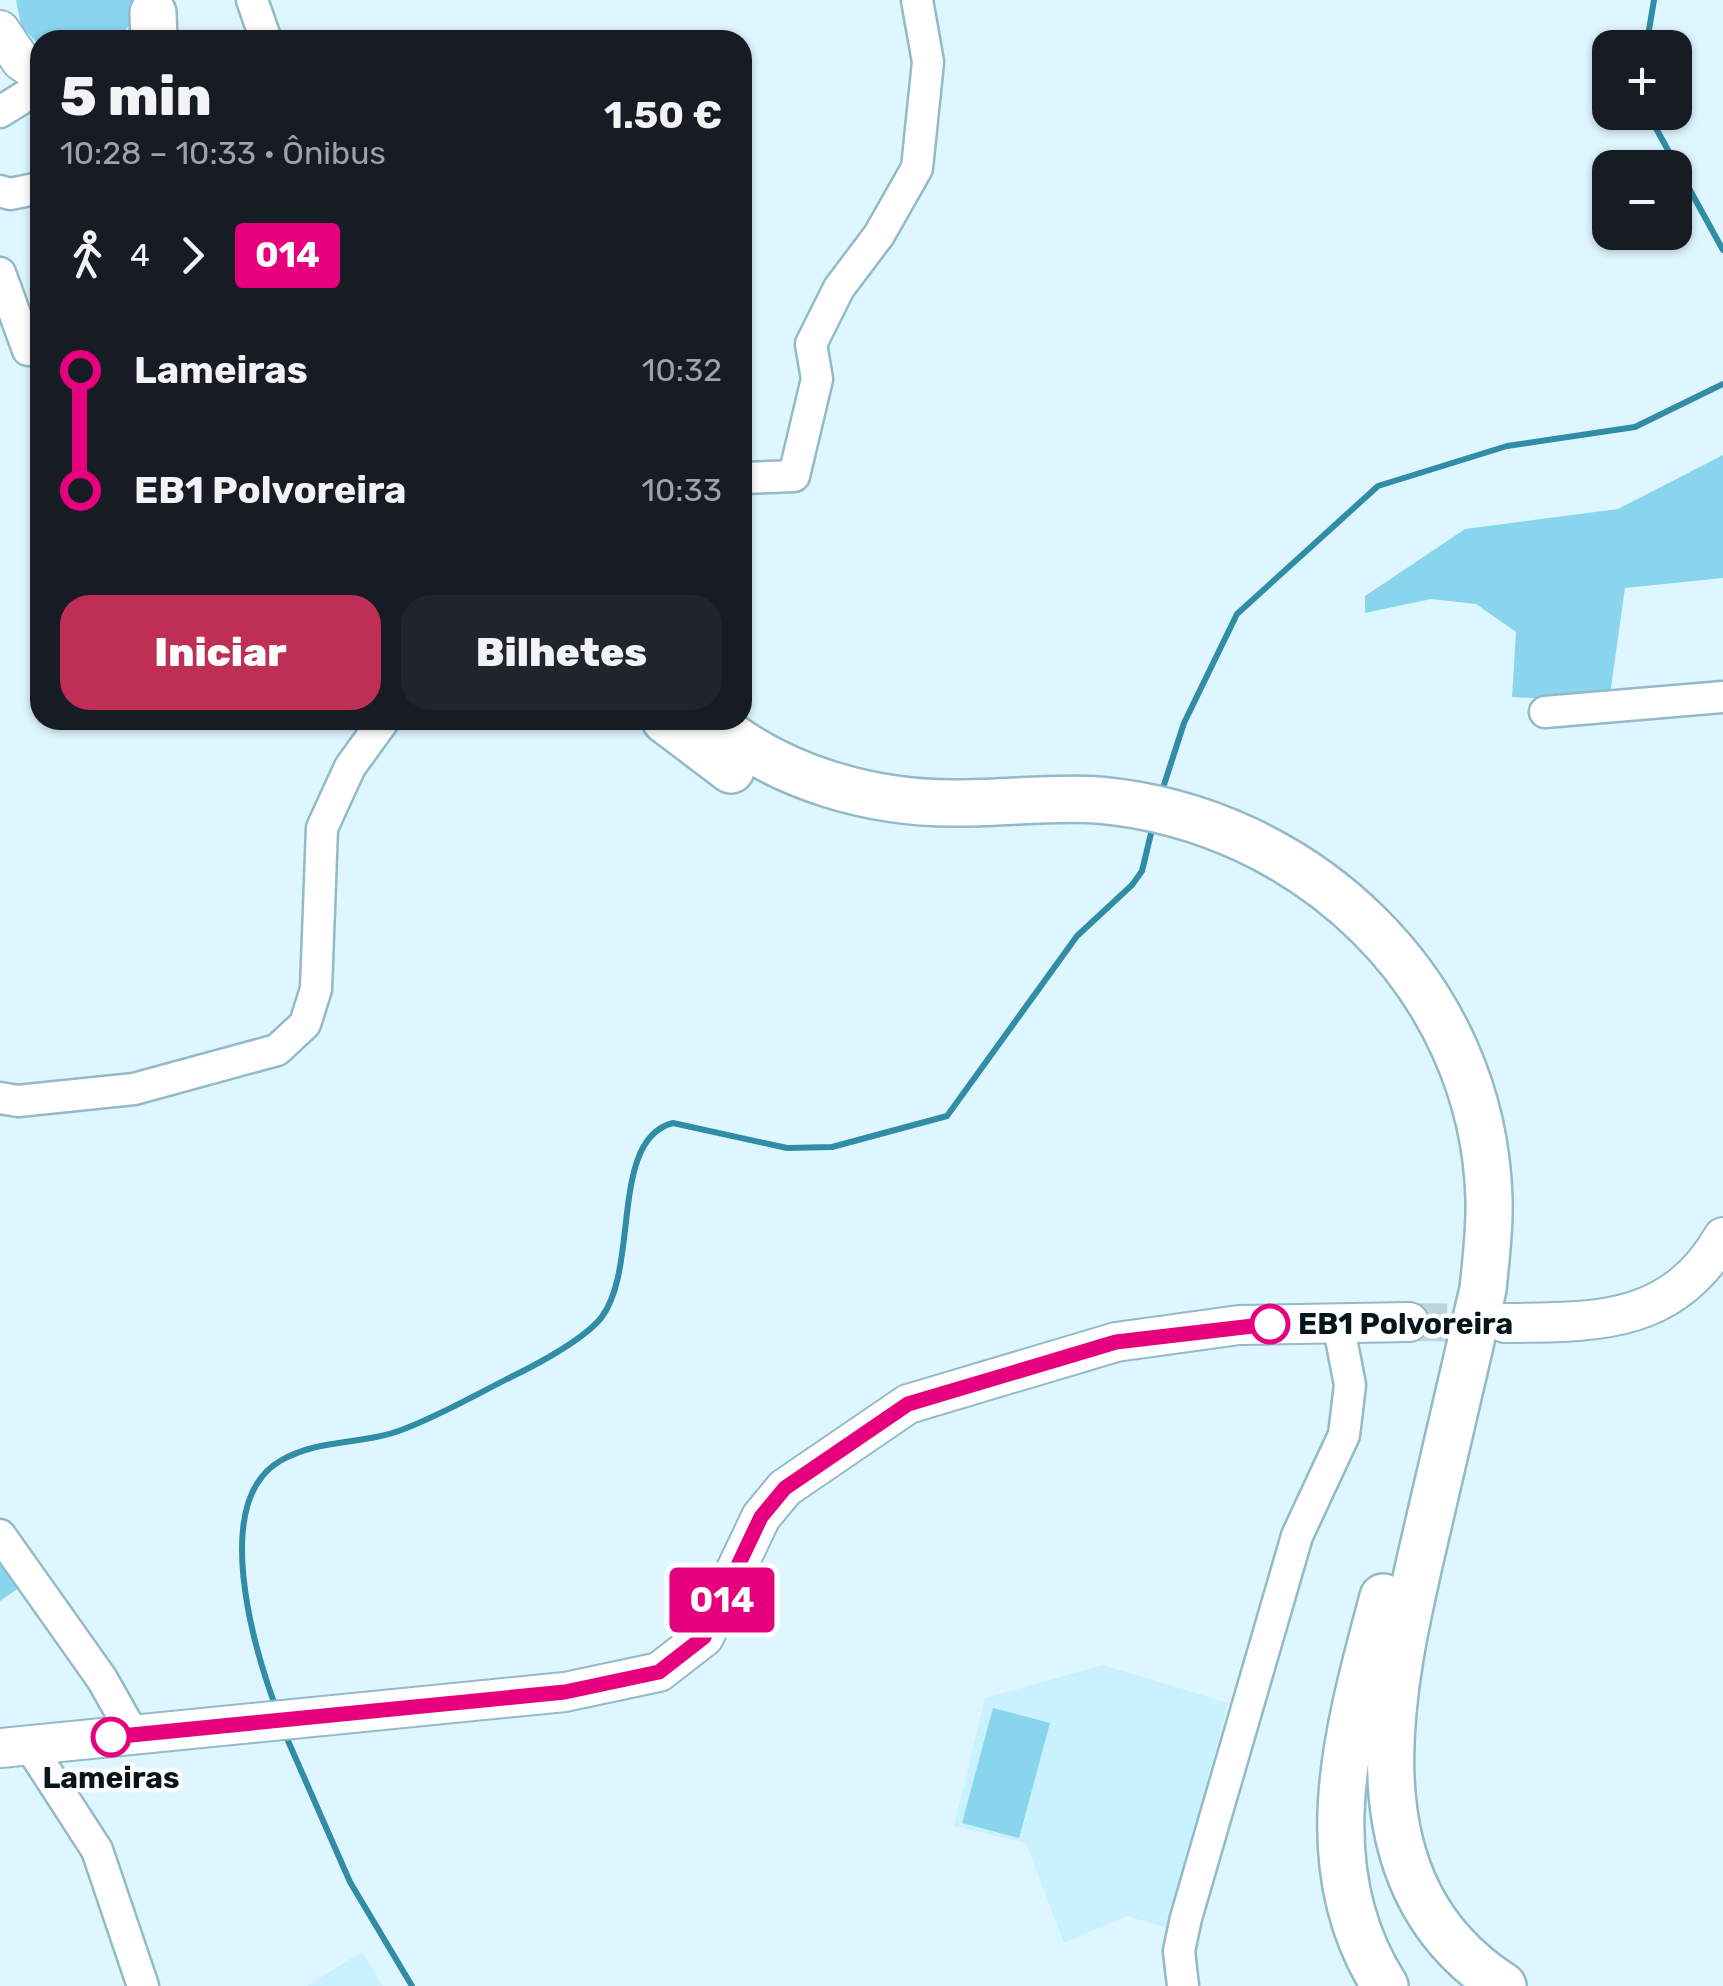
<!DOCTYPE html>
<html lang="pt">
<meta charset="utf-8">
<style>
body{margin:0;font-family:Rubik,sans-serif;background:#20242c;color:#f1f3f6;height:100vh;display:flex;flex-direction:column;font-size:38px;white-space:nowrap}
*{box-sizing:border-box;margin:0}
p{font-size:32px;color:#9ea1a6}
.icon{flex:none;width:55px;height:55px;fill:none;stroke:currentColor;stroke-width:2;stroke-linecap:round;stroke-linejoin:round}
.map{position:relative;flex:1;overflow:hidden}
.drawer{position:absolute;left:30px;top:30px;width:722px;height:700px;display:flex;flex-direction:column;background:#171b24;border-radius:30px;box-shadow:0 2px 8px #0004}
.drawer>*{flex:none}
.badge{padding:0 20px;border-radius:8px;font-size:35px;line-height:65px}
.fabs{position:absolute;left:1592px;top:30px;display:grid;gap:20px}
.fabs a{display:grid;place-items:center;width:100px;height:100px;border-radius:20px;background:#171b24;box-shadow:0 2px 8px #0004;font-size:50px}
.map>.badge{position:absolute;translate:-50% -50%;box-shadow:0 0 0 5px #fff}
.legs{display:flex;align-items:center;gap:15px;height:110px;padding:0 30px;font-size:32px}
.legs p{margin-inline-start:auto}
.overview{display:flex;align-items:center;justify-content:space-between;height:170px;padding:0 30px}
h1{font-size:55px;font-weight:800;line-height:75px}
.primary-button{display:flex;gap:20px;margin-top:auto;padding:20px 30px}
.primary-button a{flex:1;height:115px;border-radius:30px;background:#be2e55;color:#fff;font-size:40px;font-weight:800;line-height:115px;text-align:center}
.primary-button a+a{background:#20242c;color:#f1f3f6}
ul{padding:0 30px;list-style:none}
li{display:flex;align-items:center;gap:35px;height:120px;font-size:38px}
li i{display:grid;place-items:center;width:15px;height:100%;margin:0 12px;background:currentColor}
li i::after{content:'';width:25px;height:25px;margin:-12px;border:8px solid;border-radius:50%;background:#171b24}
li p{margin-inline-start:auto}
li:first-child i{background:linear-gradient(#0000 50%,currentColor 0)}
li:last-child i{background:linear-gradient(currentColor 50%,#0000 0)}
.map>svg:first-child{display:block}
.built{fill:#c9f1fe}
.green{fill:#8ad5ee}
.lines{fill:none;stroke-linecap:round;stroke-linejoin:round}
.stream{stroke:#318ca6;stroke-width:6}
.major-tunnel{stroke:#bed4dd;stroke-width:38;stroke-dasharray:38 19;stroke-linecap:butt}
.minor-casing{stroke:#92bac8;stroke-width:35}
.major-casing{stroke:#92bac8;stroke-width:42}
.highway-casing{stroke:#92bac8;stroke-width:50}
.minor{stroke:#fff;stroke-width:30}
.major{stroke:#fff;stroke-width:38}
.highway{stroke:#fff;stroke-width:45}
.line-1-casing{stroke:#fff;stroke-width:22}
.line-1{stroke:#e6007e;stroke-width:15}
.stop-1-dot{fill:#fff;stroke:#e6007e;stroke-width:5}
.labels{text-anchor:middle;stroke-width:9;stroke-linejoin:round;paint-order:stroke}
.stop-label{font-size:30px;font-weight:bold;fill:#06161a;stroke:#fefefe;text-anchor:start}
</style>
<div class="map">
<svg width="1723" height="1986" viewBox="0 0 1723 1986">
<rect width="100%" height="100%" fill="#def6ff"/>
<g class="built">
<path d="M1103,1665l125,38 -60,225 -41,-12 -63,27 -38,-100 -72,-17 31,-128z"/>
<path d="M362,1952l21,34h-76z"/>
</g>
<g class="green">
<path d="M16,0h121l-4,19 -14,21h-79v6l-19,-20z"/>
<path d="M1723,455v123l-98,10 -16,114 -97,-5 4,-65 -40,-28 -45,-5 -66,14v-17l100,-67 153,-20z"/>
<path d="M0,1559l20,28 -20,14z"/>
<path d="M993,1708l57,15 -31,115 -57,-15z"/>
</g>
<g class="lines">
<g class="stream">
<path d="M1646,48l8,-48"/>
<path d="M1647,112l76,138"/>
<path d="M1161,794l23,-71 53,-109 141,-128 129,-40 128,-19 88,-43"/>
<path d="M276,1708c-22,-60 -66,-206 4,-247 39,-23 84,-16 124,-32 37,-14 73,-35 109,-53 25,-12 71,-37 88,-58 39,-50 8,-179 72,-195l114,25 45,-1 115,-31 130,-180 55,-51 10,-14 11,-46"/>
<path d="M285,1734l65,148 62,104"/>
</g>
<path class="major-tunnel" d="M1409,1322l92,1"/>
<g class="minor-casing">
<g id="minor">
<path d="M252,0l14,40"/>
<path d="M0,112l40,-25"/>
<path d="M0,191l10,3 30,-6"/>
<path d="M0,273l28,77"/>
<path d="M742,478l52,-2 23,-97 -6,-35 28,-56 40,-53 38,-67 11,-106 -11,-62"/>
<path d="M1545,712l178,-15"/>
<path d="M0,1098l18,3 116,-12 143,-39 28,-26 11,-35 6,-161 28,-61 34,-47"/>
<path d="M0,1535l102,144 31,55"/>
<path d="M29,1745l68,105 46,136"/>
<path d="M1183,1986l-4,-35 7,-33 111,-382 47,-101 6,-50 -12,-62"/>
</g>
</g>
<g class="major-casing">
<g id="major">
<path d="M0,30l21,31 19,13"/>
<path d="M1505,1323c91,-1 167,2 218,-86"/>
<path d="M0,1748l565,-56 94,-20 45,-35 57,-120 24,-29 123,-84 208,-62 123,-17 170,-3"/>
</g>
</g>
<g class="highway-casing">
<g id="highway">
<path d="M153,13l1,27"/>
<path d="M665,720l66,50"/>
<path d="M710,720c69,58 163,85 253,83 45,0 90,-6 135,-3 208,18 385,184 391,399 1,30 -3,60 -6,90 -19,79 -37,158 -55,237 -36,155 -88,355 75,460"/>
<path d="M1383,1597c-34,128 -76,268 2,389"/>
</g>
</g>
<use href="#minor" class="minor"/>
<use href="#major" class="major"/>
<use href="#highway" class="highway"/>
</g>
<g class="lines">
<g class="line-1-casing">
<path id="line-1" d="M111,1737l454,-45 94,-20 45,-35 57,-120 24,-29 123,-84 208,-62 154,-18"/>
</g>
<use href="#line-1" class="line-1"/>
</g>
<g class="stop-1-dot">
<circle cx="1270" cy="1324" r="18"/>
<circle cx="111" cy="1737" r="18"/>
</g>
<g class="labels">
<g class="stop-label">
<text x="1298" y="1334">EB1 Polvoreira</text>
<text x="111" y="1788" text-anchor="middle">Lameiras</text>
</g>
</g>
</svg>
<div class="fabs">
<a>+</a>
<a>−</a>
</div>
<b class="badge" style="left:722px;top:1600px;background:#e6007e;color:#fff">014</b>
<section class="drawer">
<div class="overview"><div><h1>5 min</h1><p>10:28 – 10:33 · Ônibus</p></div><b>1.50 €</b></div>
<div class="legs"><svg class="icon" aria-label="walk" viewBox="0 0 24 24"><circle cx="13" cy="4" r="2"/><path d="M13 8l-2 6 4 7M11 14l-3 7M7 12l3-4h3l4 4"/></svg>4<svg class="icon" aria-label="forward" viewBox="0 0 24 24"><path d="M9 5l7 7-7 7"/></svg><b class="badge" style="background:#e6007e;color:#fff">014</b></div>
<ul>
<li><i style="color:#e6007e"></i><b>Lameiras</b><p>10:32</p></li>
<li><i style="color:#e6007e"></i><b>EB1 Polvoreira</b><p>10:33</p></li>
</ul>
<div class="primary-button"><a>Iniciar</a><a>Bilhetes</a></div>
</section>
</div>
